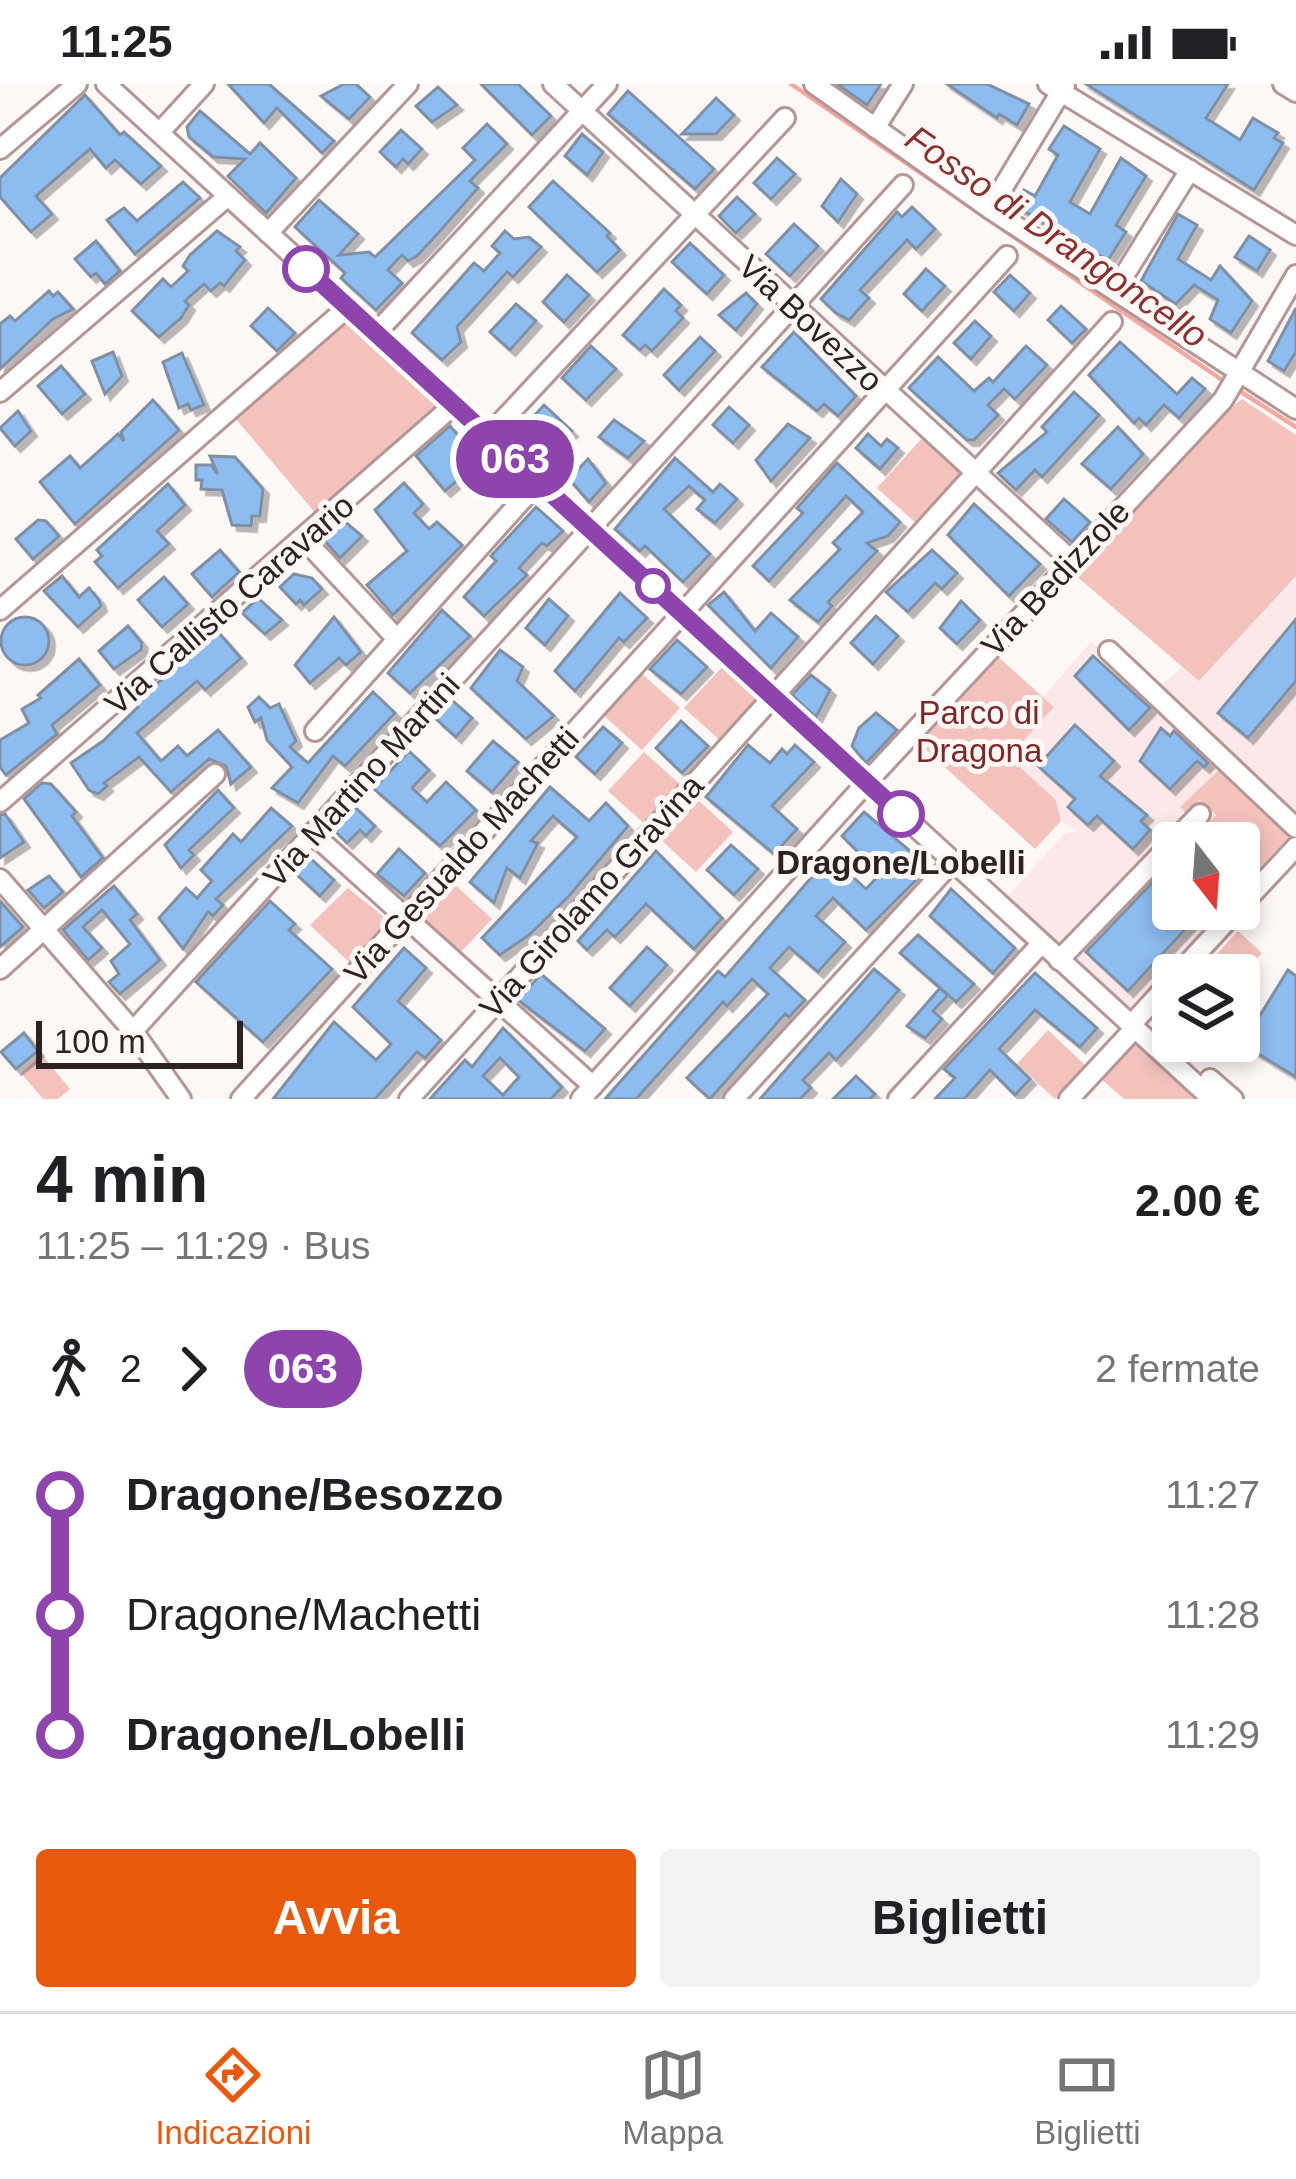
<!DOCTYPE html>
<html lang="it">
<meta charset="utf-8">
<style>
body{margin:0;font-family:Arial,sans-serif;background:#f2f2f2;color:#202124;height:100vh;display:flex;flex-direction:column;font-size:45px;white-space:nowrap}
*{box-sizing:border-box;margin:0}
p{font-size:39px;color:#757577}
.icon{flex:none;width:66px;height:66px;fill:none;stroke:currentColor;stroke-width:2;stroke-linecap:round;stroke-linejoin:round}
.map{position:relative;height:1015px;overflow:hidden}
.details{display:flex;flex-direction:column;background:#fff;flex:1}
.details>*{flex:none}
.badge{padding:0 24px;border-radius:39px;font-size:42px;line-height:78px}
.needle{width:78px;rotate:163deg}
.tools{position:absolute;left:1152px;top:738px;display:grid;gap:24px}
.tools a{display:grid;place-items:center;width:108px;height:108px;border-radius:12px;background:#fff;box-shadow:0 6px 18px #0003;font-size:60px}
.scale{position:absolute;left:36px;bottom:30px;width:207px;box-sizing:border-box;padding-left:12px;border:6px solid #2d2221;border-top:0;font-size:33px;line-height:42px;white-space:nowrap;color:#2d2221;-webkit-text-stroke:9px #fdf7f6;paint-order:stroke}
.map>.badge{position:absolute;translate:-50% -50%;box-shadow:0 0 0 6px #fff}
.legs{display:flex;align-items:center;gap:18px;height:132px;padding:0 36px;font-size:39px}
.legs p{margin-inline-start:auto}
.overview{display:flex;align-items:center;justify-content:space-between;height:204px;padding:0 36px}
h1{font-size:66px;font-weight:800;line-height:90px}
.action{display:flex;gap:24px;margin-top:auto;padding:24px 36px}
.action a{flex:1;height:138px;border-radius:12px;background:#ea580c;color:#fff;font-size:48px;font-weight:800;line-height:138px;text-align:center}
.action a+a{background:#f2f2f2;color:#202124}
ul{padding:0 36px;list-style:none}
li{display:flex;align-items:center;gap:42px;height:120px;font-size:45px}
li i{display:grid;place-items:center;width:18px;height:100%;margin:0 15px;background:currentColor}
li i::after{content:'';width:30px;height:30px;margin:-15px;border:9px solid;border-radius:50%;background:#fff}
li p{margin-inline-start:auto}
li:first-child i{background:linear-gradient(#0000 50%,currentColor 0)}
li:last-child i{background:linear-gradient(currentColor 50%,#0000 0)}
.status{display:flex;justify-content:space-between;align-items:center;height:84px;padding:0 60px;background:#fff;direction:ltr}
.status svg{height:33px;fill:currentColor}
.menu{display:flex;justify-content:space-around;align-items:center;height:168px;border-top:3px solid #e0e0e0;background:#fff;font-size:33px;color:#757577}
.menu a{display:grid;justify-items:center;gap:6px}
.menu .current{color:#ea580c}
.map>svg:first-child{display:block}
.built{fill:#fae9e8}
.green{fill:#f3c2bd}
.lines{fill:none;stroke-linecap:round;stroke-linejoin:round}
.stream{stroke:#f3a8a2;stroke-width:4.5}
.building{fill:#8dbcf0;stroke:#7f90a4;stroke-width:3;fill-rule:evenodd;filter:url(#shadow)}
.minor-casing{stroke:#b49794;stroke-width:24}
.minor{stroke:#fff;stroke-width:18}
.line-1-casing{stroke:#fff;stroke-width:27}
.line-1{stroke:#8e44ad;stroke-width:18}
.stop-1-dot{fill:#fff;stroke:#8e44ad;stroke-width:6}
.labels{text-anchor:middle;stroke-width:10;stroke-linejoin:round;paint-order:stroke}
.street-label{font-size:33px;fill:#2d2221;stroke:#fdf7f6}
.park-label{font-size:33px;fill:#7e2727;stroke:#fdf7f6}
.stop-label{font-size:33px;font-weight:bold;fill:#2d2221;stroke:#fdf7f6}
.water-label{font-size:36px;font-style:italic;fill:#88312f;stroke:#fdf7f6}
</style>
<div class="status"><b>11:25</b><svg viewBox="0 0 49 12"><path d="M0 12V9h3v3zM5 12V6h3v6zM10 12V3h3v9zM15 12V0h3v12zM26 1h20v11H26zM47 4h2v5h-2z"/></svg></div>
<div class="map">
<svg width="1296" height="1015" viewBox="0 0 1296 1015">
<defs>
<filter id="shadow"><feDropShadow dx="5.5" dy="5.5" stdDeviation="0" flood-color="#0004"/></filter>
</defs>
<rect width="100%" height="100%" fill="#fdf7f6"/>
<g class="built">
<path d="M1296,492v241l-139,-129 26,-21 17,14z"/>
<path d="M1091,558l130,126 -41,39 19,-7 17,16 -27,27h-16v66h47l-93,103 -121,-114 59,-65 12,-2 -16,-10 -5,-21 -47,-43 44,-49 -10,-11z"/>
</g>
<g class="green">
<path d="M348,236l93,86 -124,109 -82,-97z"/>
<path d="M1242,315l54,36v141l-97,105 -125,-107 139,-151z"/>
<path d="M923,353l40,37 -46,50 -40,-36z"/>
<path d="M996,571l58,52 -45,50 47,43 5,21 -26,28 -119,-108z"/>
<path d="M725,580l37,34 -40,44 -38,-34z"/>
<path d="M640,588l40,36 -38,42 -40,-36z"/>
<path d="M644,668l39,35 -36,39 -39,-35z"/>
<path d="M1221,684l66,63 1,7 -49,51v-46h-50l27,-28 -17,-15 -13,13 -6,-6z"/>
<path d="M696,714l37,34 -37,40 -37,-34z"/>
<path d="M452,798l40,37 -34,36 -41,-37z"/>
<path d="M348,804l42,34 -39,42 -41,-39z"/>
<path d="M1238,847l24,22 -23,25 -37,-8z"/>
<path d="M1048,946l38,36 -31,33 -38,-35z"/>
<path d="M1131,959l8,4 56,52h-71l-25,-22z"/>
<path d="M42,971l28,34 -12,10h-15l-22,-26z"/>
</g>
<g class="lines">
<g class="stream">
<path d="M791,0l434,298"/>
<path d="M1235,304l61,39"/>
</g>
</g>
<g class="building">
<path d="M228,0h41l65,57 -12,12 -45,-45 -13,15z"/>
<path d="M344,0h12l14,13 -21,22 -28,-23z"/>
<path d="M481,0h37l33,32 -19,19z"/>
<path d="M837,0h44l-14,21z"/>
<path d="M947,0h40l42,20 -12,21 -18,-11 -2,4z"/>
<path d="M1086,0h142l-22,34 34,22 13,-22 25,15 -4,5 9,5 -29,47z"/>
<path d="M438,3l19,18 -25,17 -16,-16z"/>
<path d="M628,7l86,78 -19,20 -87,-75z"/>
<path d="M85,11l35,40 4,-3 37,34 -20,18 -26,-24 -9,8 -16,-19 -54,47 16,18 -21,18 -31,-35v-19z"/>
<path d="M716,14l18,17 -18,19h-34z"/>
<path d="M200,27l50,43 10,-11 36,35 -30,35 -38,-37 17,-17 -32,-2 -24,-20 -2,-10z"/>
<path d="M487,40l20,20 -37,37 8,7 -45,51 -16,17 -9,5 -6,-6 -14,15 14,13 -26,27 -35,-32 4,-5 -50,-46 24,-27 39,34 -19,21 30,-3 6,5 100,-97 -12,-12z"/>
<path d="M1064,42l36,23 -30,53 20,12 31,-56 25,18 -30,49 10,7 -18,28 -93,-54 9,-16 11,6 23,-41 -9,-6z"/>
<path d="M401,46l21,19 -14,15 -5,-5 -7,8 -16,-15z"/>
<path d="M582,50l21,18 -16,23 -22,-19z"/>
<path d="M777,74l18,16 -24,25 -17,-16z"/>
<path d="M841,95l16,15 -19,28 -16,-16z"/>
<path d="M553,97l57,52 -3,3 13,14 -23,22 -68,-65z"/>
<path d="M183,98l17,16 -65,56 -28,-34 17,-12 13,13z"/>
<path d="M737,113l18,17 -19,19 -17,-17z"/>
<path d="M912,123l23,22 -19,20 -9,-9 -47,50 9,8 -20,22 -13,-7 -15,-14 76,-87 5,5z"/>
<path d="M1178,130l19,11 -19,34 33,21 9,-14 32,35 -21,32 -21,-14 8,-19 -24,-15 -18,19 -35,-23z"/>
<path d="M794,140l24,22 -28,30 -24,-22z"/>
<path d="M217,147l23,16 -4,4 9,9 -21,26 -4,-3 -9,8 -7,-7 -19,17 4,4 -8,13 -22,19 -27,-26 31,-32 8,8 17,-16 -5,-5 7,-11z"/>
<path d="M505,147l9,8 15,-2 12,10 -28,30 -6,-5 -50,55 4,15 -19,18 -30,-27 62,-70 10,8 16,-18 -8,-7z"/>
<path d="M1249,152l21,14 -13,21 -22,-14z"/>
<path d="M96,157l24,30 -15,13 -9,-11 -5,4 -16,-18z"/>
<path d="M690,159l34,32 -17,19 -35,-32z"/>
<path d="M926,185l19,17 -23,25 -18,-17z"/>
<path d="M567,191l22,20 -25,27 -21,-20z"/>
<path d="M1010,191l20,18 -16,18 -20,-19z"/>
<path d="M664,205l17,16 -5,6 7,7 -31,33 -7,-6 -5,5 -17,-15z"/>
<path d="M49,207l4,5 5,-4 15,17 -20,10 -53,50v-45l10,-8 5,5z"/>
<path d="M746,209l11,11 -21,26 -17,-15z"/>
<path d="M516,220l20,17 -26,29 -20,-18z"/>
<path d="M1061,222l25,23 -14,14 -24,-23z"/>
<path d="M268,224l27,25 -18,18 -26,-25z"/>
<path d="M1296,224v44l-12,19 -16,-10z"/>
<path d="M975,237l16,15 -20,23 -17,-16z"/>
<path d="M794,248l62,64 -18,20 -14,-12 -7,7 -55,-44z"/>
<path d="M700,253l15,14 -36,39 -15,-15z"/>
<path d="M1120,258l57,52 15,-16 13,11 -26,29 -15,-13 -18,20 -7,-7 -5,5 -45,-48z"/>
<path d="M591,262l25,23 -30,31 -24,-22z"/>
<path d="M1026,262l21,19 -32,34 -11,-10 -16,16 10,10 -24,25h-7l-58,-52 29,-31 36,34 15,-13 4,4z"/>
<path d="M113,268l9,24 -17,18 -13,-33z"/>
<path d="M182,269l22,52 -13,5 -3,-6 -9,4 -16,-46z"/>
<path d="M61,282l24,28 -23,20 -24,-28z"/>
<path d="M1074,308l25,23 -57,62 -7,-7 -19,20 -18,-17 49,-41 -5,-5z"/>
<path d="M153,316l26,30 -104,94 -35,-42 30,-26 10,12 38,-34 6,7 -3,-9z"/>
<path d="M544,321l28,26 -23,25 -28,-26z"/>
<path d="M729,323l20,18 -16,18 -20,-18z"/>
<path d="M18,327l13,20 -16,15 -15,-18z"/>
<path d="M614,336l30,21 -16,17 -29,-21z"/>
<path d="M788,340l22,14 -39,43 -15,-21z"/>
<path d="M450,342l30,35 -35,30 -29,-35z"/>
<path d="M1118,343l25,27 -32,35 -29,-25z"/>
<path d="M868,350l13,12 6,-7 11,9 -18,21 -24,-21z"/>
<path d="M210,372l25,1 28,32 -3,27h-8l-1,10 -19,-1 -10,-35 -21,-1 1,-9h-6v-15h15l7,9z"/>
<path d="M675,374l38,34 7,-8 17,15 -22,24 -18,-14 8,-9 -16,-14 -25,23 46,45 -27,28 -38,-36 -5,5 -25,-22z"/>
<path d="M588,375l18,24 -17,19 -20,-23z"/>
<path d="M837,379l63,59 -12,14 -21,7 10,8 -49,51 4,4 -14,16 -28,-22 50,-51 -7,-6 30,-31 -17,-16 -77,85 -16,-15 50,-53 -6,-5z"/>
<path d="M404,399l19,21 -9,9 15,16 8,-7 25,23 -69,70 -26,-30 40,-34 -32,-41z"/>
<path d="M168,400l17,21 -28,26 12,13 -51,44 -23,-26 7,-6 -5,-6z"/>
<path d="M1064,415l26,23 -18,20 -26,-23z"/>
<path d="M974,420l66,60 -31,32 -61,-61z"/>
<path d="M536,423l27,24 -16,15 -5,-3 -23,25 8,7 -43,41 -20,-19 32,-36 -5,-5z"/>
<path d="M38,436l8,1 13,15 -26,23 -17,-20z"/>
<path d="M343,436l19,16 -22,22 -18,-20z"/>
<path d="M220,466l19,22 -27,25 -20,-23z"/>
<path d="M932,466l25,23 -15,16 -7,-6 -27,29 -22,-20z"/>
<path d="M294,490l18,4 10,11 -18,16 -4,-5 -4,4 -16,-17z"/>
<path d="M62,492l17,21 10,-9 10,12 2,6 -23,21 -34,-36z"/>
<path d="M164,493l24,27 -26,23 -24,-27z"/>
<path d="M724,508l31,39 16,-18 27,24 -27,31 -63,-63z"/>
<path d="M620,509l27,25 -23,24 -5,-4 -44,53 -20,-20z"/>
<path d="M258,514l24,22 -17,14 -23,-21z"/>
<path d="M549,515l19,17 -23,29 -19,-17z"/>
<path d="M961,517l19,19 -23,24 -17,-16z"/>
<path d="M442,526l28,26 -60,57 -22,-20z"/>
<path d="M876,532l22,20 -25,28 -22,-21z"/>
<path d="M334,533l27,35 -15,13 -7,-7 -29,25 -15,-18z"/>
<circle cx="25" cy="557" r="24"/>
<path d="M1296,535v62l-48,57 -30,-25z"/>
<path d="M128,542l14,17 -1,7 -27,19 -15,-18z"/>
<path d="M219,549l22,25 -36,32 -8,-9 -60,52 24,28 17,-15 9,10 31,-26 33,37 -20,17 -5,-18 -17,-7 -38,33 -32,-35 -35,26 3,3 -9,8 -9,-4 -18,-27 32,-22 35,-34 -4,-5z"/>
<path d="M677,556l30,27 -26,27 -31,-25z"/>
<path d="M500,566l23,17 -6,14 37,35 -28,23 -55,-51z"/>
<path d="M1093,572l57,52 -21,22 -54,-54z"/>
<path d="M79,575l21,26 -48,40 5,9 -51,41 -6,-8v-27l29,-17 -7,-14 19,-11 -3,-3z"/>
<path d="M811,591l19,15 -14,27 -24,-22z"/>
<path d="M373,608l22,21 -50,53 -12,-10 -35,47 -26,-15 20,-21 -25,-27 -6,-22 -6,4 -7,-15 11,-10 11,11 9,-4 17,37 -6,6 18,16z"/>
<path d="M453,617l19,17 -16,19 -20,-18z"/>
<path d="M876,629l21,17 -31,33 -14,-17 7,-18z"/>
<path d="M681,637l27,25 -26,27 -26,-25z"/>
<path d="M1075,641l39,36 -14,15 47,39 -6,6 9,9 -17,19 -36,-33 -9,9 -20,-18 7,-8 -37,-33z"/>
<path d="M603,643l19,16 -27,31 -19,-17z"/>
<path d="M1161,644l9,8 4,-5 34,32 -4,4 -7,-6 -27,28 -30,-28z"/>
<path d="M493,657l25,21 -26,30 -25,-21z"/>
<path d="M748,661l22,18 12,-14 5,5 8,-9 19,17 -42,44 25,23 -23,25 -68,-57z"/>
<path d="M409,667l20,19 -17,18 15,14 19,-20 30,28 -36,36 -66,-57z"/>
<path d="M42,699l9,1 25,28 -4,4 31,42 -22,19 -57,-78z"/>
<path d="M550,703l39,34 17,-18 22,23 -59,70 -40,39 -29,20 -18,-17 95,-101 -24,-21 -22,25 7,2 -18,35 -13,-10 -13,35 -24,-21z"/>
<path d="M218,706l16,18 -45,42 5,5 -13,13 -16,-23z"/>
<path d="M355,723l20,19 -9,10 -6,-6 -13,13 -13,-13z"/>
<path d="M271,724l21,18 -76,73 7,6 -10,11 -5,-4 -25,37 -24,-31 27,-30 11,10 15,-17 -11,-11 32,-36 8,8z"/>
<path d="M864,728l65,55 -63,63 -33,-32 -17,18 29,26 -27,30 -29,-25 -19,21 35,32 -16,17 -4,-3 -75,85 -23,-21 81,-84 -16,-15 -25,27 -4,-4 -87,97h-31l113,-128 7,6 105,-121 36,33 14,-15 -38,-38z"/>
<path d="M5,730l19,28 -24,16v-43z"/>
<path d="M731,761l27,24 -24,26 -27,-25z"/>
<path d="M399,765l26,24 -21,23 -27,-22z"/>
<path d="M656,767l66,67 -28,31 -48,-45 -31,33 -8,-7 -20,20 -9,-9z"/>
<path d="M309,773l25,23 -14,16 -25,-23z"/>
<path d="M1173,777v48h31l-76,82 -42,-39z"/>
<path d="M49,792l14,16 -19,16 -16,-18z"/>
<path d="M114,802l23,28 -7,6 30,40 -40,34 -11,-12 10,-8 -8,-13 19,-17 -28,-34 -19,17 19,21 -14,12 -25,-30z"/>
<path d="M951,805l64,59 -22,25 -63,-57z"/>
<path d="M0,817l23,26 -23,20z"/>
<path d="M270,817l25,23 -6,6 43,39 -69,73 -67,-60z"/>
<path d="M918,851l56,49 -18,18 -56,-49z"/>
<path d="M647,863l20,18 -37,41 -20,-18z"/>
<path d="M404,864l22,20 -28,33 43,39 -16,18 -8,-6 -42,47h-102l61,-77 42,38 15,-16 -38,-37z"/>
<path d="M874,885l25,21 -33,38 -30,32 -7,-7 -26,27 8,8 -11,11h-40z"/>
<path d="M1288,886l8,6v101l-57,-35v-26l15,9z"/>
<path d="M1035,889l62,55 -17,19 -45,-37 -36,39 31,30 -15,16 -25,-25 -26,29h-29l20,-21 -11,-9z"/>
<path d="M541,890l64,55 -20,22 -67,-51z"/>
<path d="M940,904l8,7 -15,16 9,8 -17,19 -18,-12z"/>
<path d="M503,944l59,59 -11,12h-121l35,-39 7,7zM500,974l19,19 -16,18 -20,-19z"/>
<path d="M24,949l14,18 -22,18 -15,-17z"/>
<path d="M856,992l19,18 -5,5h-37z"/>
</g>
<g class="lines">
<g class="minor-casing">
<g id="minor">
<path d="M106,0l1106,1015"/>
<path d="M553,0l518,476"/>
<path d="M814,0l176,125 306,200"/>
<path d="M1048,0l248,151"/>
<path d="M1283,0l13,8"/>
<path d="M875,44l28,-44"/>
<path d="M160,48l44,-48"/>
<path d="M0,65l77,-65"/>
<path d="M990,125l75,-124"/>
<path d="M268,149l140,-149"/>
<path d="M1115,206l75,-120"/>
<path d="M376,249l231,-249"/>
<path d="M0,308l228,-196"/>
<path d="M489,351l296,-317"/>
<path d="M305,456l92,99"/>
<path d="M0,526l348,-303"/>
<path d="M1109,567l187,177"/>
<path d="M315,647l224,-250"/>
<path d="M0,718l455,-398"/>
<path d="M312,749l281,253"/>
<path d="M0,795l133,152 48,68"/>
<path d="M1239,824l57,-61"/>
<path d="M1059,876l141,-146"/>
<path d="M0,885l215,-195"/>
<path d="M1177,891l61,-66"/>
<path d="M1131,941l42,-46"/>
<path d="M133,947l770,-846"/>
<path d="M1210,995l23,20"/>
<path d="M241,1015l766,-843"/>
<path d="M409,1015l703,-777"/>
<path d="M581,1015l286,-317 356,-382 73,-125"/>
<path d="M734,1015l218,-237"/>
<path d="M898,1015l143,-155"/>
<path d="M1069,1015l66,-71"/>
</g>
</g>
<use href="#minor" class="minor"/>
</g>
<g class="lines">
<g class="line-1-casing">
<path id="line-1" d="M306,185l595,545"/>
</g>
<use href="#line-1" class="line-1"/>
</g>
<g class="stop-1-dot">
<circle cx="306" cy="185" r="21"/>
<circle cx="653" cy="502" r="15"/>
<circle cx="901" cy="730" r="21"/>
</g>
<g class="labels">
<g class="street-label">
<text transform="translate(811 239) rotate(43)" y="12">Via Bovezzo</text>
<text transform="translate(1055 494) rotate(-47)" y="12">Via Bedizzole</text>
<text transform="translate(229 520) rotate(-41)" y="12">Via Callisto Caravario</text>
<text transform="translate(361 696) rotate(-48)" y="12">Via Martino Martini</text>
<text transform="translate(461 771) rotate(-48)" y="12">Via Gesualdo Machetti</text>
<text transform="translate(591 812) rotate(-48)" y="12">Via Girolamo Gravina</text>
</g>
<g class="park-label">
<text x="979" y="640">Parco di<tspan x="979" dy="38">Dragona</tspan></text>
</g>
<g class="stop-label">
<text x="901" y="790">Dragone/Lobelli</text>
</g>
<g class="water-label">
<text transform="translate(1057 152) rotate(35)" y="13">Fosso di Drangoncello</text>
</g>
</g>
</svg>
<div class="tools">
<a><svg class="needle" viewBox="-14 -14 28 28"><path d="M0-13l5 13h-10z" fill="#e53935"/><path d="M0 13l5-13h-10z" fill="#757577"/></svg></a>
<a><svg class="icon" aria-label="layers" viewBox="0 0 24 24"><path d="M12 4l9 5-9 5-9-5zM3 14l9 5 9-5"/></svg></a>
</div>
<div class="scale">100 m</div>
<b class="badge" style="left:515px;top:375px;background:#8e44ad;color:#fff">063</b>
</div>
<section class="details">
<div class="overview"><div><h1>4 min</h1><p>11:25 – 11:29 · Bus</p></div><b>2.00 €</b></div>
<div class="legs"><svg class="icon" aria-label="walk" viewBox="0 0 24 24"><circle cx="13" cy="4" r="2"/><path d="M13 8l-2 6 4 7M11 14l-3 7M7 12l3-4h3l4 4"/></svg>2<svg class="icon" aria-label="forward" viewBox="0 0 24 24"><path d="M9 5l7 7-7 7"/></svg><b class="badge" style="background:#8e44ad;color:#fff">063</b><p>2 fermate</p></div>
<ul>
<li><i style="color:#8e44ad"></i><b>Dragone/Besozzo</b><p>11:27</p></li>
<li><i style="color:#8e44ad"></i><span>Dragone/Machetti</span><p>11:28</p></li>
<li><i style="color:#8e44ad"></i><b>Dragone/Lobelli</b><p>11:29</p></li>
</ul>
<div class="action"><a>Avvia</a><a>Biglietti</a></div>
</section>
<nav class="menu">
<a class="current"><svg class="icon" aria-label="directions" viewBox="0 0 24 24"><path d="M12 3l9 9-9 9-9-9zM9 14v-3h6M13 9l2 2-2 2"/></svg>Indicazioni</a>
<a><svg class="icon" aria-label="map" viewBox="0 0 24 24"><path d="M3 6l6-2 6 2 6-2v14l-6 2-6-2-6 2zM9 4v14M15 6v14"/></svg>Mappa</a>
<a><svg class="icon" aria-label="tickets" viewBox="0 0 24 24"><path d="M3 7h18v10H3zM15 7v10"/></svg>Biglietti</a>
</nav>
